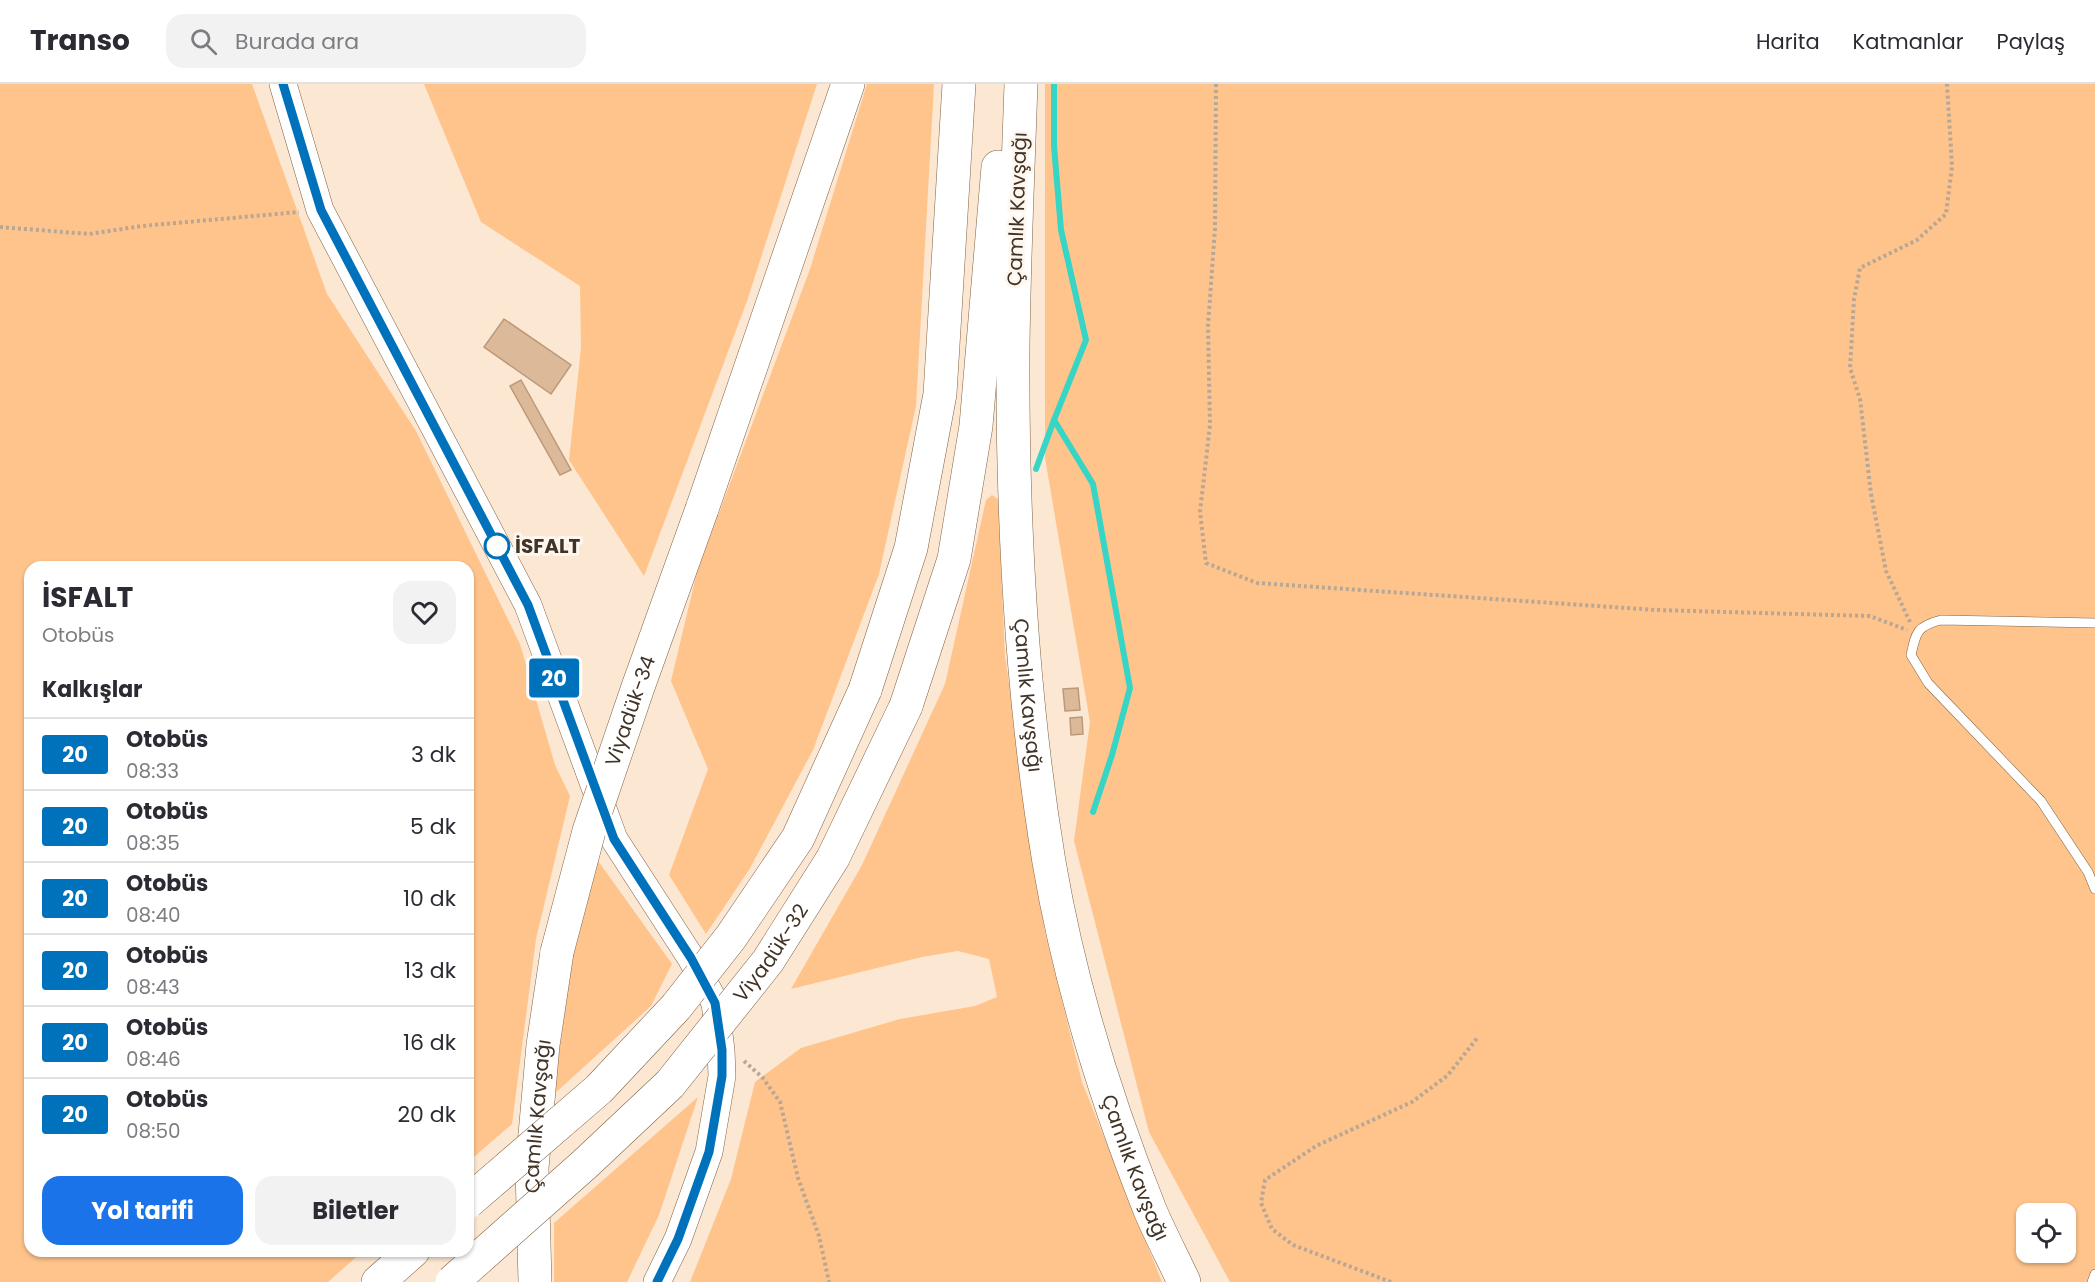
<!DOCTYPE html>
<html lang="tr">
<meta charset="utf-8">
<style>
body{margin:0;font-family:Poppins,sans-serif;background:#f2f2f3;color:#2b2b33;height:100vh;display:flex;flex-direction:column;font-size:22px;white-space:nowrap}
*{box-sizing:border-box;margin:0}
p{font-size:20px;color:#7c7c81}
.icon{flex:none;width:33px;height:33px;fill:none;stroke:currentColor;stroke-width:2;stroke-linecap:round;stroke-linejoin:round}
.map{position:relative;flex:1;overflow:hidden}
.details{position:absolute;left:24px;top:477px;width:450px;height:696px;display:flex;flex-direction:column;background:#fff;border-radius:18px;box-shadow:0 2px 4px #0004}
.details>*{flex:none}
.badge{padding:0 12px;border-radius:4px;font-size:21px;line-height:39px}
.buttons{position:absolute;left:2016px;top:1119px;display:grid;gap:12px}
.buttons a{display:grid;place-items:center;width:60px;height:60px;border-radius:12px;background:#fff;box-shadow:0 2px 4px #0004;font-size:30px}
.map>.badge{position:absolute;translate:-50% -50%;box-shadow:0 0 0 3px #fff}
h2{padding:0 18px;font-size:22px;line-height:54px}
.round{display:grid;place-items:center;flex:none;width:63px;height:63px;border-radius:18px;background:#f2f2f3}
.summary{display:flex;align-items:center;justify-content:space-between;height:102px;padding:0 18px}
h1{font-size:28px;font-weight:700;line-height:45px}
.primary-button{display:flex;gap:12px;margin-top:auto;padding:12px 18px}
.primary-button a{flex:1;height:69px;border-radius:18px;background:#1a73e8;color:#fff;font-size:24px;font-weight:700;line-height:69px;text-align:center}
.primary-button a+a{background:#f2f2f3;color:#2b2b33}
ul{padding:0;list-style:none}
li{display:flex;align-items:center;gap:18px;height:72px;padding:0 18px;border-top:2px solid #e1e1e2}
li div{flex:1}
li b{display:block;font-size:22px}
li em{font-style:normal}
li .badge{min-width:66px;font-weight:700;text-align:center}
header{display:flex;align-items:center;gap:36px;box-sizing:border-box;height:84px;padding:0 30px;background:#fff;border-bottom:2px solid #e1e1e2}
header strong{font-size:28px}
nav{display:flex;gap:33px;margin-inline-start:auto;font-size:21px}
.search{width:420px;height:54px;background:#f2f2f3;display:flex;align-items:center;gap:15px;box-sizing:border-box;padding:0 21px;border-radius:18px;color:#7c7c81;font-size:22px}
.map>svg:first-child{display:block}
.green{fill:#ffc48b;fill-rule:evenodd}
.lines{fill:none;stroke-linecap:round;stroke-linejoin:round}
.stream{stroke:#36d5c6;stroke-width:6}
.building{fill:#dcba99;stroke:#bb9979;stroke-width:1.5}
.service-casing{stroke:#806243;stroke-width:10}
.secondary-casing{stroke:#806243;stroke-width:28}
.motorway-casing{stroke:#806243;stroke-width:34}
.path{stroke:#b9a795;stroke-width:4;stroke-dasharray:3 3;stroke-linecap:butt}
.service{stroke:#fff;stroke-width:9}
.secondary{stroke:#fff;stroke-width:27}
.motorway{stroke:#fff;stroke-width:33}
.motorway-bridge-casing{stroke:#806243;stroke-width:34;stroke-linecap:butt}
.motorway-bridge{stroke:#fff;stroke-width:33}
.line-casing{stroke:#fff;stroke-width:14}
.line{stroke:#0072bc;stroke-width:9}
.stop-dot{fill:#fff;stroke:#0072bc;stroke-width:3}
.labels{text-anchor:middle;stroke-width:6;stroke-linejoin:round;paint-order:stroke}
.street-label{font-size:20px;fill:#413326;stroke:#fef7f0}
.stop-label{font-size:20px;font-weight:bold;fill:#413326;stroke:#fef7f0;text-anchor:start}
</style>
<header>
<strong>Transo</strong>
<div class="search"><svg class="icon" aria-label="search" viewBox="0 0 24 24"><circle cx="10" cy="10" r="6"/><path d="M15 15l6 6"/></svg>Burada ara</div>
<nav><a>Harita</a><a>Katmanlar</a><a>Paylaş</a></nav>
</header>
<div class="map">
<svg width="2095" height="1198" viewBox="0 0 2095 1198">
<rect width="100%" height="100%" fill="#fce7d3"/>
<g class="green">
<path d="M0,0h252l75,210 89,137 104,213 35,121 15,31 -34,143 -24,185 -44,38v-595h-438v684h333l-35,31h-328z"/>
<path d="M424,0h393l-70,217 -103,275 -75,-116 12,-112 -1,-62 -99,-64z"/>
<path d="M867,0h67l-18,322 -37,168 -66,176 -64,120 -43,64 -37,-59 39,-106 -37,-88 26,-109 113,-303z"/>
<path d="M1045,0h1050v1198h-865l-81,-150 -75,-291 16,-119 -45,-264zM2026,1130h40v38h-40z"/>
<path d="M992,411l6,4 7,157 40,276 37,150 80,200h-472l41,-103 24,-97 46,-34 99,-29 75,-13 22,-9 -8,-38 -31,-8 -36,6 -131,32 71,-124 83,-181 41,-184z"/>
<path d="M596,774l76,106 -21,42 -98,89 21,-148z"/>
<path d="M698,1013l-39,118 -32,67h-73v-59z"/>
</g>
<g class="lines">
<g class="stream">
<path d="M1054,336l39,64 37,204 -18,67 -19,57"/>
<path d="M1036,385l18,-49 32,-80 -25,-110 -7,-84v-62"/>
</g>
</g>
<g class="building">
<path d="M504,235l67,46 -20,29 -67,-47z"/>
<path d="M521,296l50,90 -11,5 -50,-89z"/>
<path d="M1078,604l2,22 -15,1 -2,-22z"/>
<path d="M1082,633l1,17 -12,1 -1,-17z"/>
</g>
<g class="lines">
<g class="service-casing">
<g id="service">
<path d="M2095,539l-154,-3c-24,6 -25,12 -30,35l17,28 113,118 47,71 7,17"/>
<path d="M2092,1198l3,-8"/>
</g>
</g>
<g class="secondary-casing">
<path id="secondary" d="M283,0l37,126 208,395 86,234 77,119 24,45 6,47 1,26 -13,76 -31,87 -21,43"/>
</g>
<g class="motorway-casing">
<g id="motorway">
<path id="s1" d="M1021,0c-3,88 -7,176 -8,264 -1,171 8,345 36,514 20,117 57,238 101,348 10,24 23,48 34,72"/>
<path d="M702,425l146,-425"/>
<path d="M865,606l46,-142 29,-154 19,-310"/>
<path d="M906,622l48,-147 22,-133 22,-259"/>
<path d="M378,1198l35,-31"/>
<path id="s2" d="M535,1198l-3,-114 11,-123 14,-93"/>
</g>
</g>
<g class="path">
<path d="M1216,0l-1,144 -7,98 2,99 -10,87 6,51 51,20 399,27 214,6 37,14"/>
<path d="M0,143l89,7 53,-8 157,-14"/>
<path d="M1910,538l-24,-51 -15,-77 -11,-95 -10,-31 4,-69 6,-31 57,-28 29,-26 6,-48 -5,-82"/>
<path d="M744,977l18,16 18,25 18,76 21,58 10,46"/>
<path d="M1391,1198l-98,-37 -21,-16 -11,-26 4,-23 51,-34 96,-44 36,-27 30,-38"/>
</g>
<use href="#service" class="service"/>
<use href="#secondary" class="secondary"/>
<use href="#motorway" class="motorway"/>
<g class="motorway-bridge-casing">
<g id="motorway-bridge">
<path id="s3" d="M557,868l32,-121 49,-144 64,-178"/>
<path d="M468,1118l131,-113 77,-82 55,-70 67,-99 67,-148"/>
<path id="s4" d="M452,1198l133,-118 85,-80 98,-123 65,-103 73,-152"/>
</g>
</g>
<use href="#motorway-bridge" class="motorway-bridge"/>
</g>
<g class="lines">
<g class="line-casing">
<path id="line" d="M283,0l38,126 207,395 86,234 77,119 24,45 7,47v26l-13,76 -31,87 -21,43"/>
</g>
<use href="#line" class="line"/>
</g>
<circle class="stop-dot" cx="497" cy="462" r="12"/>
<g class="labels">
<g class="street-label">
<text transform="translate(1017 125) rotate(-88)" y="7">Çamlık Kavşağı</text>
<text dy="7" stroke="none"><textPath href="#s1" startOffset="612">Çamlık Kavşağı</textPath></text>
<text dy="7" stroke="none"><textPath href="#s3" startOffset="252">Viyadük-34</textPath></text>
<text dy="7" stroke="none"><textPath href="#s4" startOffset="460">Viyadük-32</textPath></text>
<text dy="7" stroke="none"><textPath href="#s2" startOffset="166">Çamlık Kavşağı</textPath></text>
<text dy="7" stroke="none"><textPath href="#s1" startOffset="1098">Çamlık Kavşağı</textPath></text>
</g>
<g class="stop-label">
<text x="515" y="469">İSFALT</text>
</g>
</g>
</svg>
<div class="buttons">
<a><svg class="icon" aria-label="locate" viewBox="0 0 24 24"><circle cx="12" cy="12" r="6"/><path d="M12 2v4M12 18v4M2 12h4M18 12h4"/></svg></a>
</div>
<b class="badge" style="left:554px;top:594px;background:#0072bc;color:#fff">20</b>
<section class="details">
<div class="summary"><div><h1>İSFALT</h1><p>Otobüs</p></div><a class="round"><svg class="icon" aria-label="heart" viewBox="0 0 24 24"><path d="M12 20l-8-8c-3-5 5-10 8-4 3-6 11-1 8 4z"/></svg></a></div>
<h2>Kalkışlar</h2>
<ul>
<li><span class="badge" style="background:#0072bc;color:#fff">20</span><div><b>Otobüs</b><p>08:33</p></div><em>3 dk</em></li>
<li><span class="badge" style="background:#0072bc;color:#fff">20</span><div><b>Otobüs</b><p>08:35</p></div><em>5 dk</em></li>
<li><span class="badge" style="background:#0072bc;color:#fff">20</span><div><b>Otobüs</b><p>08:40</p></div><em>10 dk</em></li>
<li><span class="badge" style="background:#0072bc;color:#fff">20</span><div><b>Otobüs</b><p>08:43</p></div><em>13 dk</em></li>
<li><span class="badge" style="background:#0072bc;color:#fff">20</span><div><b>Otobüs</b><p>08:46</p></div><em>16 dk</em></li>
<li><span class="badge" style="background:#0072bc;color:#fff">20</span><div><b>Otobüs</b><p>08:50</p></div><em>20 dk</em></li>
</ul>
<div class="primary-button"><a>Yol tarifi</a><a>Biletler</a></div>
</section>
</div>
